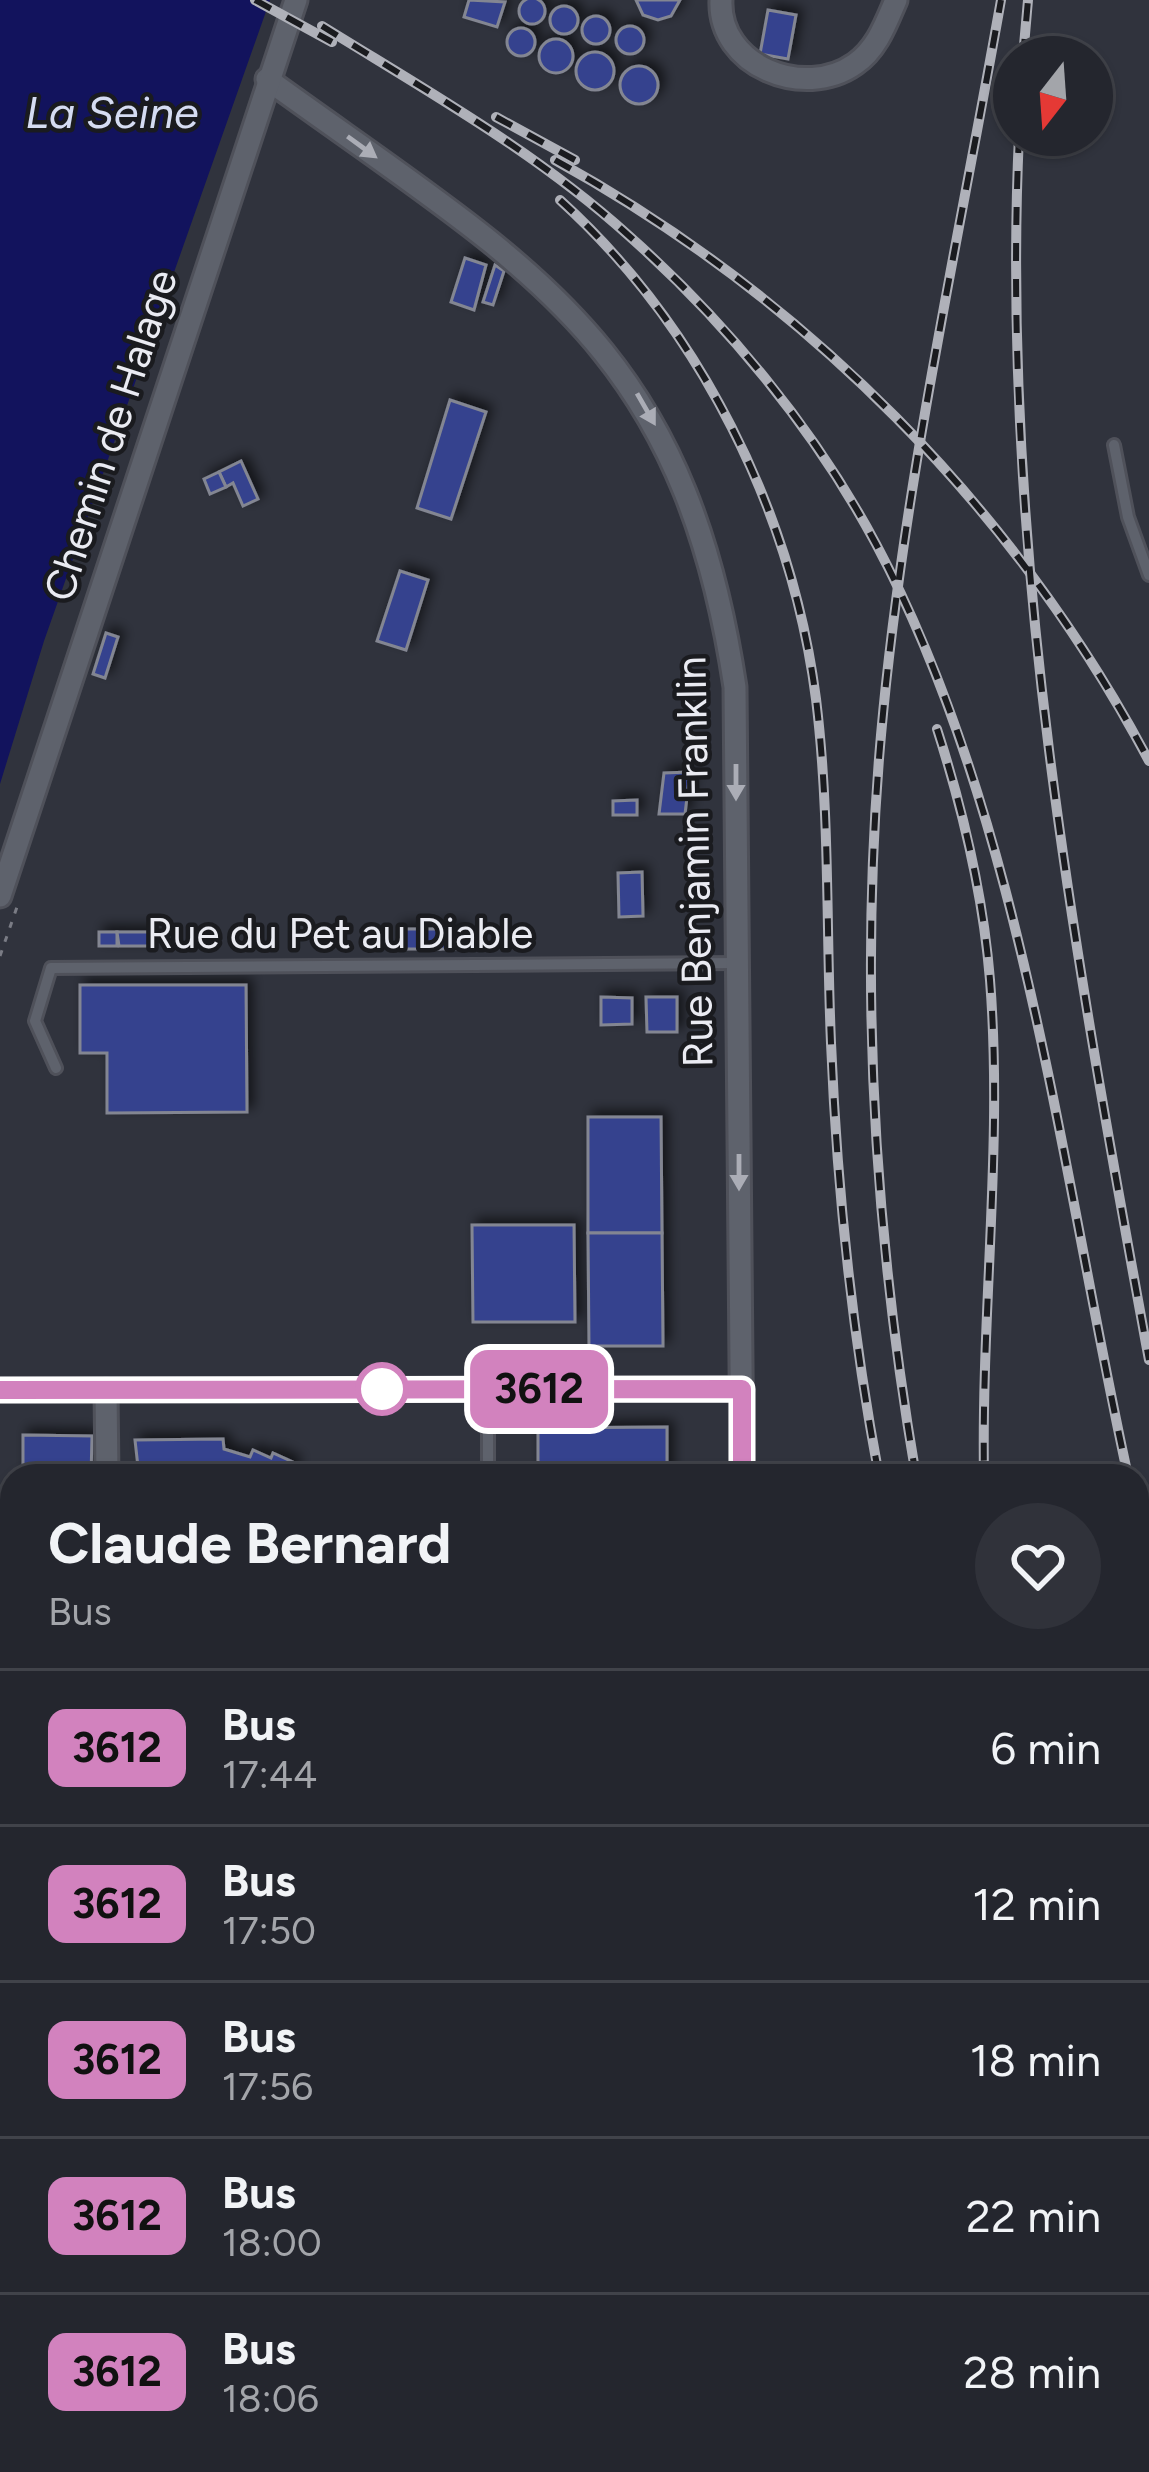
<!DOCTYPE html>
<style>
body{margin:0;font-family:Figtree,sans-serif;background:#30323a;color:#f1f3f6;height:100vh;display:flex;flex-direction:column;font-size:45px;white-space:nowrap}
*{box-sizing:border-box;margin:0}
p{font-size:39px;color:#a3a5aa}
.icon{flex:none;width:66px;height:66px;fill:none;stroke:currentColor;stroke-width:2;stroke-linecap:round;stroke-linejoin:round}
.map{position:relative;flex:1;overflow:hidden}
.side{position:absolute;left:0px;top:1464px;width:1149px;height:1008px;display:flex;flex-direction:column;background:#24262e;border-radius:36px 36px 0 0;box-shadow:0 3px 9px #0004,0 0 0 3px #41434a}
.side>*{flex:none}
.badge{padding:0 24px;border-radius:18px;font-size:42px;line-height:78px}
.needle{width:78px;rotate:197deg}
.buttons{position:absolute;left:993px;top:36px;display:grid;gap:24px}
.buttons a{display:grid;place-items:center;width:120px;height:120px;border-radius:50%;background:#24262e;box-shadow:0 3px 9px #0004,0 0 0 3px #41434a;font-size:60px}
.map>.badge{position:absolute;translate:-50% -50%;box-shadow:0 0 0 6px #fff}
.round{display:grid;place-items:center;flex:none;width:126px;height:126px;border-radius:63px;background:#30323a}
.overview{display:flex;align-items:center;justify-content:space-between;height:204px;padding:0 48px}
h1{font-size:57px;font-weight:700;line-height:90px}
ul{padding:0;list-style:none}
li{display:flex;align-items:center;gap:36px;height:156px;padding:0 48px;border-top:3px solid #41434a}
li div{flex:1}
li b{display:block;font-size:45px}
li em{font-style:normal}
li .badge{min-width:132px;font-weight:700;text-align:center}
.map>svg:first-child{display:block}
.green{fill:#404d8a}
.water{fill:#12135d}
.building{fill:#35428e;stroke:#838692;stroke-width:3;filter:url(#shadow)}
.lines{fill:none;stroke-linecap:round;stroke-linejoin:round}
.service-casing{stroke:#4f515a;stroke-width:16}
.minor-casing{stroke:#4f515a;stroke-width:27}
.path{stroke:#7a7c85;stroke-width:3;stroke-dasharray:6 9;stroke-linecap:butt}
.service{stroke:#5e626c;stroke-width:10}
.minor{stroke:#5e626c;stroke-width:21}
.rail-casing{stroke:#afb1b9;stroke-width:10}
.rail{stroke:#1a1b1f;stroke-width:6;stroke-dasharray:18;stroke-linecap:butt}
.oneway{fill:#abadb6}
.line-casing{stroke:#fff;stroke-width:27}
.line{stroke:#d282be;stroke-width:18}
.stop-dot{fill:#fff;stroke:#d282be;stroke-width:6}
.labels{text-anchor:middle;stroke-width:9;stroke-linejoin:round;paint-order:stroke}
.street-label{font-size:42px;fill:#eaebf2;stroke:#1a1b1f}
.water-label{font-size:45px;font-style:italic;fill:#d5dcf2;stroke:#1a1b1f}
</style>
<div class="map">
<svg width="1149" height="2472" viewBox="0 0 1149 2472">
<defs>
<filter id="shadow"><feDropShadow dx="5.5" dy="-5.5" stdDeviation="6" flood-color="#0009"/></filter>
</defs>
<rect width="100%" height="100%" fill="#30333d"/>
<path class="green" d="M0,1726l12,1v596l-12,1z"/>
<path class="water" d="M0,0h270l-226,641 -44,143z"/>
<g class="building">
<circle cx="532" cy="11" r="13"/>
<path d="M469,0l36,2 -8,25 -33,-10z"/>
<path d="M636,0h44l-9,16 -13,4 -15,-5z"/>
<circle cx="564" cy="20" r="14"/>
<path d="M768,10l28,5 -8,44 -28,-5z"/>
<circle cx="596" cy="30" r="14"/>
<circle cx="630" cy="40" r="14"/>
<circle cx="521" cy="42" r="14"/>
<circle cx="556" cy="56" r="17"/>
<circle cx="595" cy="71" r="19"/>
<circle cx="639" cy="85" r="19"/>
<path d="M465,258l21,7 -12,45 -23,-8z"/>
<path d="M495,265l9,6 -11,34 -10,-3z"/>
<path d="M450,400l36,12 -35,107 -34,-11z"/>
<path d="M241,461l17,38 -15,7 -10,-23 -7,4 -7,-15z"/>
<path d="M219,472l7,15 -16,7 -6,-15z"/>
<path d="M400,571l28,9 -22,70 -29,-9z"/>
<path d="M106,633l12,4 -13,41 -12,-4z"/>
<path d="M690,772l-5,42h-26l5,-41z"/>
<path d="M637,800v15h-24v-14z"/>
<path d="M642,872l1,44 -24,1 -1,-44z"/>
<rect x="398" y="929" width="42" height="20"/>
<rect x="440" y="929" width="22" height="20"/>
<rect x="99" y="932" width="18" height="14"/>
<path d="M117,932h34v14h-32z"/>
<path d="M80,985h166l1,127 -140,1v-60h-27z"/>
<path d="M601,997l31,1v26l-31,1z"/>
<path d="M646,997h31v35h-30z"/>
<path d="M588,1117h73l1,116h-74z"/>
<path d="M472,1225h102l1,97h-102z"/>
<path d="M588,1233h74l1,113h-74z"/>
<path d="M667,1427v49h-129v-48z"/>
<path d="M23,1435l69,1 -1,40h-68z"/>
<path d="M223,1439l1,10 26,8 3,-7 18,8 2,-5 22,10 -6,13h-150l-4,-36z"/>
<path d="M9,1673h3v43l-12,-2v-36l9,1z"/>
<path d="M12,1986v31l-12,-4v-24z"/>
<path d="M141,2460l1,12h-20l2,-12z"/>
<path d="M223,2460h28l-1,10h-27z"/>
<path d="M567,2460h23l1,12h-23z"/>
<path d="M747,2460l4,12h-35l-4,-11z"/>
<path d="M964,2460h128l4,12h-172z"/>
</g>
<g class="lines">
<g class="service-casing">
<g id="service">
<path d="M1114,445l14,72 21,58"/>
<path d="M56,1068l-21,-47 16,-53 686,-5"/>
<path d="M488,1389v87"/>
<path d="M0,1803l12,5"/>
<path d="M0,1964l12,-8"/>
<path d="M0,2083l12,8"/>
<path d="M0,2248l12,-1"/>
<path d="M1117,2460l7,12"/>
</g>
</g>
<g class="minor-casing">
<g id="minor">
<path d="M721,0c-3,66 83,100 134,64 22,-15 31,-41 41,-64"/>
<path d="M267,79c261,189 416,262 468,608l7,789"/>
<path d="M0,896l296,-896"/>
<path d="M0,1390l742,-1"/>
<path d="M106,1390l1,86"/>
<path d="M787,2460l4,12"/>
<path d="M261,2472v-12"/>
</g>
</g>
<path class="path" d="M0,956l17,-49"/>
<use href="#service" class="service"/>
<use href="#minor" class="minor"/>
<g class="rail-casing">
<g id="rail">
<path d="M255,0l77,42"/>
<path d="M322,26c105,65 214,126 306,209 98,87 186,193 248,309 146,273 186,631 252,932"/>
<path d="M1023,57l5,-57"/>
<path d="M496,117l79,43"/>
<path d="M1019,135c-19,412 56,822 130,1225"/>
<path d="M555,160c252,139 459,347 594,601"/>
<path d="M560,200c140,127 232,312 256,499 14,114 10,230 15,344 6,146 21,290 48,433"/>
<path d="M937,729c26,81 46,165 53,251 13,165 -9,331 -6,496"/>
<path d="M916,1476c-42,-245 -57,-493 -35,-741 22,-247 77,-491 120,-735"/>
<path d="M1137,1516l12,51"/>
<path d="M1137,2098l12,25"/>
<path d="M1137,2149l12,24"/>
<path d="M1137,2196l12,23"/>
</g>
</g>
<use href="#rail" class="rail"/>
</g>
<defs><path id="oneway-solid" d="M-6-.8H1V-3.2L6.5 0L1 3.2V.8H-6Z" transform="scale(3)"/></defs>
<g class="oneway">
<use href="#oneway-solid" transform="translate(362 147) rotate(36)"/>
<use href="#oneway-solid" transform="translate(646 409) rotate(60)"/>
<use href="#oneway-solid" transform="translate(736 782) rotate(90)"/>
<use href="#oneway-solid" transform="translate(739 1172) rotate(90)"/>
</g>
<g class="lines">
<g class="line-casing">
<path id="line" d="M0,1390l742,-1v87"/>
</g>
<use href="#line" class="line"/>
</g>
<circle class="stop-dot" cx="382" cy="1389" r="24"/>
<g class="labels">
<g class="street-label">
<text transform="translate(110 435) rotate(-72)" y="15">Chemin de Halage</text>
<text transform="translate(694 862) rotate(-91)" y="15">Rue Benjamin Franklin</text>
<text x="340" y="948">Rue du Pet au Diable</text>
</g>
<g class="water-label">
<text x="112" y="128">La Seine</text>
</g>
</g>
</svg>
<div class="buttons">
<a><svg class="needle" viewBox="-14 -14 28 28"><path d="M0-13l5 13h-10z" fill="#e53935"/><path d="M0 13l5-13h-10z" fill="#a3a5aa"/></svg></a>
</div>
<b class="badge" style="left:539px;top:1389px;background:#d282be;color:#111">3612</b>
<section class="side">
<div class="overview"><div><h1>Claude Bernard</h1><p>Bus</p></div><a class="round"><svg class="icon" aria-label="heart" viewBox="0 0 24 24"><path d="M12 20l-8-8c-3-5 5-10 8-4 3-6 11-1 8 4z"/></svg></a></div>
<ul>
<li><span class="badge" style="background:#d282be;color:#111">3612</span><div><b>Bus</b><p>17:44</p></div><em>6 min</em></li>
<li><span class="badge" style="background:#d282be;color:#111">3612</span><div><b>Bus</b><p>17:50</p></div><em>12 min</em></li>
<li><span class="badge" style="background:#d282be;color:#111">3612</span><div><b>Bus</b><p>17:56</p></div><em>18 min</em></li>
<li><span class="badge" style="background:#d282be;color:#111">3612</span><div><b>Bus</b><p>18:00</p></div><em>22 min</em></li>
<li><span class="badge" style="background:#d282be;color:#111">3612</span><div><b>Bus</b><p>18:06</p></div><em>28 min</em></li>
</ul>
</section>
</div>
